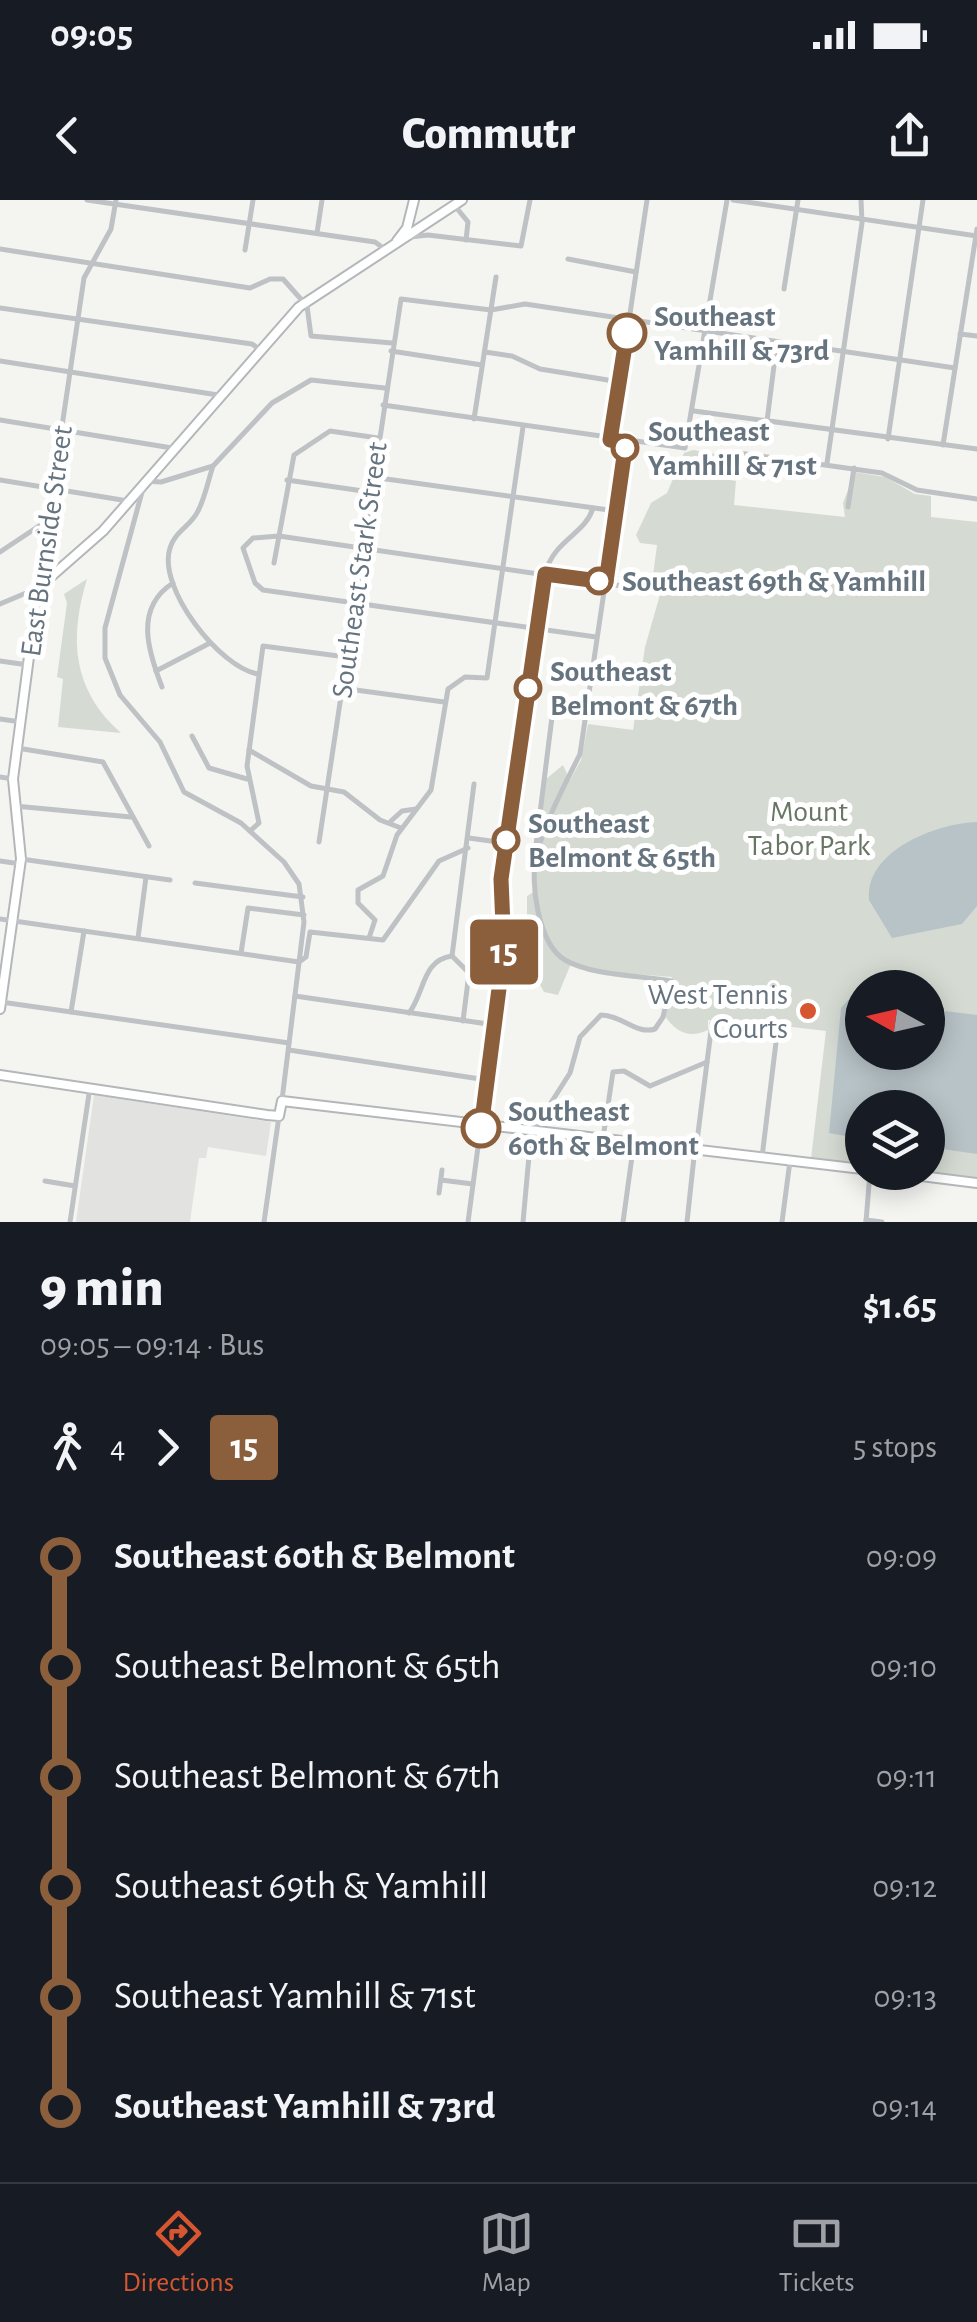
<!DOCTYPE html>
<meta charset="utf-8">
<style>
body{margin:0;font-family:"Alegreya Sans",sans-serif;background:#242831;color:#f1f3f6;height:100vh;display:flex;flex-direction:column;font-size:38px;white-space:nowrap}
*{box-sizing:border-box;margin:0}
p{font-size:32px;color:#9ea1a6}
.icon{flex:none;width:55px;height:55px;fill:none;stroke:currentColor;stroke-width:2;stroke-linecap:round;stroke-linejoin:round}
.map{position:relative;height:1022px;overflow:hidden}
.drawer{display:flex;flex-direction:column;background:#171b24;flex:1}
.drawer>*{flex:none}
.badge{padding:0 20px;border-radius:8px;font-size:35px;line-height:65px}
.needle{width:65px;rotate:278deg}
.controls{position:absolute;left:845px;top:770px;display:grid;gap:20px}
.controls a{display:grid;place-items:center;width:100px;height:100px;border-radius:50%;background:#171b24;box-shadow:0 5px 25px #0003;font-size:50px}
.map>.badge{position:absolute;translate:-50% -50%;box-shadow:0 0 0 5px #fff}
.legs{display:flex;align-items:center;gap:15px;height:110px;padding:0 40px;font-size:32px}
.legs p{margin-inline-start:auto}
.summary{display:flex;align-items:center;justify-content:space-between;height:170px;padding:0 40px}
h1{font-size:55px;font-weight:800;line-height:75px}
ul{padding:0 40px;list-style:none}
li{display:flex;align-items:center;gap:35px;height:110px;font-size:38px}
li i{display:grid;place-items:center;width:15px;height:100%;margin:0 12px;background:currentColor}
li i::after{content:'';width:25px;height:25px;margin:-12px;border:8px solid;border-radius:50%;background:#171b24}
li p{margin-inline-start:auto}
li:first-child i{background:linear-gradient(#0000 50%,currentColor 0)}
li:last-child i{background:linear-gradient(currentColor 50%,#0000 0)}
.status{display:flex;justify-content:space-between;align-items:center;height:70px;padding:0 50px;background:#171b24;direction:ltr}
.status svg{height:28px;fill:currentColor}
header{display:flex;justify-content:space-between;align-items:center;height:130px;padding:0 40px;background:#171b24;font-size:45px;font-weight:800}
.tab-bar{display:flex;justify-content:space-around;align-items:center;height:140px;border-top:2px solid #363941;background:#171b24;font-size:28px;color:#9ea1a6}
.tab-bar a{display:grid;justify-items:center;gap:5px}
.tab-bar .current{color:#d55630}
.map>svg:first-child{display:block}
.built{fill:#e2e3e1}
.green{fill:#d5dbd2;fill-rule:evenodd}
.water{fill:#b8c3c7}
.lines{fill:none;stroke-linecap:round;stroke-linejoin:round}
.major-casing{stroke:#b4b7ba;stroke-width:12}
.minor{stroke:#bec2c5;stroke-width:5}
.major{stroke:#fff;stroke-width:8}
.line-1-casing{stroke:#fff;stroke-width:22}
.line-1{stroke:#8b5e3c;stroke-width:15}
.stop-1-dot{fill:#fff;stroke:#8b5e3c;stroke-width:5}
.poi-dot{fill:#d55630;stroke:#fff;stroke-width:4}
.labels{text-anchor:middle;stroke-width:10;stroke-linejoin:round;paint-order:stroke}
.stop-label{font-size:30px;font-weight:bold;fill:#66747f;stroke:#fff;text-anchor:start}
.street-label{font-size:30px;fill:#66747f;stroke:#fff}
.park-label{font-size:30px;fill:#687764;stroke:#fff}
.poi-label{font-size:30px;fill:#66747f;stroke:#fff;text-anchor:end}
</style>
<div class="status"><b>09:05</b><svg viewBox="0 0 49 12"><path d="M0 12V9h3v3zM5 12V6h3v6zM10 12V3h3v9zM15 12V0h3v12zM26 1h20v11H26zM47 4h2v5h-2z"/></svg></div>
<header><svg class="icon" aria-label="back" viewBox="0 0 24 24"><path d="M15 5l-7 7 7 7"/></svg>Commutr<svg class="icon" aria-label="share" viewBox="0 0 24 24"><path d="M12 15V3M7 8l5-5 5 5M5 13v7h14v-7"/></svg></header>
<div class="map">
<svg width="977" height="1022" viewBox="0 0 977 1022">
<rect width="100%" height="100%" fill="#f4f4f1"/>
<path class="built" d="M94,895l177,27 -5,34 -58,-9 -2,11h-7l-9,64h-114z"/>
<g class="green">
<path d="M693,250l34,6 -3,23 12,2 -2,24 111,12 -2,-14 12,-31 30,5 30,17 16,2v21l46,5v658l-60,-7 11,-1v-64h-66v58l-51,-7 15,-128 -42,-5 -10,8 -20,1 -3,-10 -43,-5v10c-20,9 -32,2 -44,-15l8,-38 -89,-7 -8,-6 -5,2 -12,29 -14,-3 -14,-25 -20,-3 1,-36 19,3 -6,17 7,16 8,-18 -2,-13 5,-9 -15,-7v-21l10,-6 -5,-11 10,-38 -8,-9 12,-53 17,-14 7,15 11,-20 7,-36 45,6 12,-83 16,-56 -9,-8 5,-38 -17,-2 -4,-8 15,-32 16,-10 17,-40zM862,788h66v64h-66z"/>
<path d="M87,379c-18,59 -15,111 34,154l-63,-6 5,-48 -6,-2 10,-74 -3,-9z"/>
</g>
<g class="water">
<path d="M977,622v84l-15,18 -70,14 -23,-38c-5,-49 68,-77 108,-78z"/>
<path d="M862,801v51h66v-43l7,1 -2,13 10,2 2,-14 32,4v139l-49,-7v-39h-66v31l-33,-6 12,-125 7,-8z"/>
</g>
<g class="lines">
<g class="major-casing">
<g id="major">
<path d="M397,41l10,-13 7,-28"/>
<path d="M0,809l21,-150 -8,-80 25,-191 65,-57 196,-224 163,-107"/>
<path d="M0,875l267,40 12,1 3,-15 580,68"/>
<path d="M889,972l88,11"/>
</g>
</g>
<g class="minor">
<path d="M87,0l288,42 11,8"/>
<path d="M733,0l244,36"/>
<path d="M455,6l13,16 -2,18"/>
<path d="M317,33l5,-33"/>
<path d="M410,37l18,-2 93,11 9,-46"/>
<path d="M0,49l250,39 20,-9h13l24,27 4,30 81,7"/>
<path d="M245,50l8,-50"/>
<path d="M568,59l68,13"/>
<path d="M784,89l14,-89"/>
<path d="M0,108l252,36 7,5"/>
<path d="M960,134l17,2"/>
<path d="M391,151l91,14"/>
<path d="M485,152l27,4 28,13 80,13"/>
<path d="M0,161l218,34"/>
<path d="M383,205l302,43 42,-248"/>
<path d="M694,211l283,38"/>
<path d="M474,219l22,-142"/>
<path d="M0,220l172,28"/>
<path d="M767,221l10,-79"/>
<path d="M888,239l35,-239"/>
<path d="M611,240l36,-240"/>
<path d="M943,245l34,-216"/>
<path d="M738,253l144,20 35,17 60,9"/>
<path d="M827,263l35,-240 -1,-23"/>
<path d="M213,266c-5,15 -8,32 -15,45 -7,15 -23,20 -28,37 -13,40 50,120 88,126"/>
<path d="M372,277l244,34"/>
<path d="M0,280l128,21"/>
<path d="M287,280l83,12"/>
<path d="M848,307l6,-39"/>
<path d="M0,352l45,-30"/>
<path d="M274,363l20,-108 36,-24 48,7"/>
<path d="M0,404l38,-16 46,-310 27,-49 5,-29"/>
<path d="M596,437l-333,-47 -8,-7 -12,-35 10,-10 26,-2 377,55"/>
<path d="M0,461l28,4"/>
<path d="M156,471l54,-28"/>
<path d="M162,487c-14,-36 -28,-79 11,-104"/>
<path d="M341,488l103,14"/>
<path d="M0,519l21,3"/>
<path d="M192,536l17,32 38,11"/>
<path d="M17,548l86,14 46,84"/>
<path d="M249,550l62,36 33,6 36,28 21,8"/>
<path d="M0,577l13,2"/>
<path d="M15,606l116,11"/>
<path d="M391,621l11,-10 14,-2"/>
<path d="M250,631l9,-8 -12,-57 16,-120 83,11"/>
<path d="M469,638l36,5"/>
<path d="M319,642l82,-543 90,11 34,-6 430,64"/>
<path d="M535,653l17,-136"/>
<path d="M21,659l149,21"/>
<path d="M0,661l21,3"/>
<path d="M195,683l108,14"/>
<path d="M0,719l299,43"/>
<path d="M138,738l8,-61"/>
<path d="M369,738l6,-18 -17,-17v-13l25,-14 14,-41 34,-45 17,-101 17,-12 22,1 36,-251"/>
<path d="M241,753l7,-45 56,7"/>
<path d="M452,756l22,-172"/>
<path d="M452,756l17,17 -6,48"/>
<path d="M299,762l7,-5 4,-25 73,8 56,-79 29,-13"/>
<path d="M295,796l200,29"/>
<path d="M1,802l288,41"/>
<path d="M71,812l13,-81"/>
<path d="M409,813c16,-21 13,-53 43,-57"/>
<path d="M289,850l198,30"/>
<path d="M282,900l22,-178 -5,-38 -15,-22 -43,-39 -57,-31 -24,-50 -40,-47 -15,-37v-30l40,-147 16,1 52,-16 59,-63 39,-23 74,8"/>
<path d="M603,938l10,-66 11,-1 26,15 57,-24"/>
<path d="M696,949l16,-126"/>
<path d="M762,957l15,-123"/>
<path d="M441,980l32,4"/>
<path d="M45,981l30,5"/>
<path d="M439,993l3,-23"/>
<path d="M866,1020l16,2"/>
<path d="M70,1022l20,-135"/>
<path d="M264,1022l15,-106"/>
<path d="M468,1022l35,-263 -1,-89 43,-296c9,-35 40,-39 48,-66"/>
<path d="M523,1022l8,-88 39,-61 10,-36 21,-22c21,0 35,20 54,14l8,-12 8,-36c-32,-6 -78,-5 -106,-21 -27,-16 -36,-80 -28,-107 10,-35 27,-67 43,-99l46,-311"/>
<path d="M623,1022l11,-80"/>
<path d="M687,1022l7,-65"/>
<path d="M782,1022l8,-61"/>
<path d="M866,1022l4,-50"/>
</g>
<use href="#major" class="major"/>
</g>
<g class="lines">
<g class="line-1-casing">
<path id="line-1" d="M481,928l23,-178 -3,-71 44,-305 61,8 20,-140 -16,-2 17,-107"/>
</g>
<use href="#line-1" class="line-1"/>
</g>
<g class="stop-1-dot">
<circle cx="627" cy="133" r="18"/>
<circle cx="625" cy="248" r="12"/>
<circle cx="599" cy="381" r="12"/>
<circle cx="528" cy="488" r="12"/>
<circle cx="506" cy="640" r="12"/>
<circle cx="481" cy="928" r="18"/>
</g>
<circle class="poi-dot" cx="808" cy="811" r="10"/>
<g class="labels">
<g class="stop-label">
<text x="654" y="126">Southeast<tspan x="654" dy="34">Yamhill &amp; 73rd</tspan></text>
<text x="648" y="241">Southeast<tspan x="648" dy="34">Yamhill &amp; 71st</tspan></text>
<text x="622" y="391">Southeast 69th &amp; Yamhill</text>
<text x="550" y="481">Southeast<tspan x="550" dy="34">Belmont &amp; 67th</tspan></text>
<text x="528" y="633">Southeast<tspan x="528" dy="34">Belmont &amp; 65th</tspan></text>
<text x="508" y="921">Southeast<tspan x="508" dy="34">60th &amp; Belmont</tspan></text>
</g>
<g class="street-label">
<text transform="translate(46 341) rotate(-82)" y="10">East Burnside Street</text>
<text transform="translate(359 370) rotate(-82)" y="10">Southeast Stark Street</text>
</g>
<g class="park-label">
<text x="809" y="621">Mount<tspan x="809" dy="34">Tabor Park</tspan></text>
</g>
<g class="poi-label">
<text x="788" y="804">West Tennis<tspan x="788" dy="34">Courts</tspan></text>
</g>
</g>
</svg>
<div class="controls">
<a><svg class="needle" viewBox="-14 -14 28 28"><path d="M0-13l5 13h-10z" fill="#e53935"/><path d="M0 13l5-13h-10z" fill="#9ea1a6"/></svg></a>
<a><svg class="icon" aria-label="layers" viewBox="0 0 24 24"><path d="M12 4l9 5-9 5-9-5zM3 14l9 5 9-5"/></svg></a>
</div>
<b class="badge" style="left:504px;top:752px;background:#8b5e3c;color:#fff">15</b>
</div>
<section class="drawer">
<div class="summary"><div><h1>9 min</h1><p>09:05 – 09:14 · Bus</p></div><b>$1.65</b></div>
<div class="legs"><svg class="icon" aria-label="walk" viewBox="0 0 24 24"><circle cx="13" cy="4" r="2"/><path d="M13 8l-2 6 4 7M11 14l-3 7M7 12l3-4h3l4 4"/></svg>4<svg class="icon" aria-label="forward" viewBox="0 0 24 24"><path d="M9 5l7 7-7 7"/></svg><b class="badge" style="background:#8b5e3c;color:#fff">15</b><p>5 stops</p></div>
<ul>
<li><i style="color:#8b5e3c"></i><b>Southeast 60th &amp; Belmont</b><p>09:09</p></li>
<li><i style="color:#8b5e3c"></i><span>Southeast Belmont &amp; 65th</span><p>09:10</p></li>
<li><i style="color:#8b5e3c"></i><span>Southeast Belmont &amp; 67th</span><p>09:11</p></li>
<li><i style="color:#8b5e3c"></i><span>Southeast 69th &amp; Yamhill</span><p>09:12</p></li>
<li><i style="color:#8b5e3c"></i><span>Southeast Yamhill &amp; 71st</span><p>09:13</p></li>
<li><i style="color:#8b5e3c"></i><b>Southeast Yamhill &amp; 73rd</b><p>09:14</p></li>
</ul>
</section>
<nav class="tab-bar">
<a class="current"><svg class="icon" aria-label="directions" viewBox="0 0 24 24"><path d="M12 3l9 9-9 9-9-9zM9 14v-3h6M13 9l2 2-2 2"/></svg>Directions</a>
<a><svg class="icon" aria-label="map" viewBox="0 0 24 24"><path d="M3 6l6-2 6 2 6-2v14l-6 2-6-2-6 2zM9 4v14M15 6v14"/></svg>Map</a>
<a><svg class="icon" aria-label="tickets" viewBox="0 0 24 24"><path d="M3 7h18v10H3zM15 7v10"/></svg>Tickets</a>
</nav>
